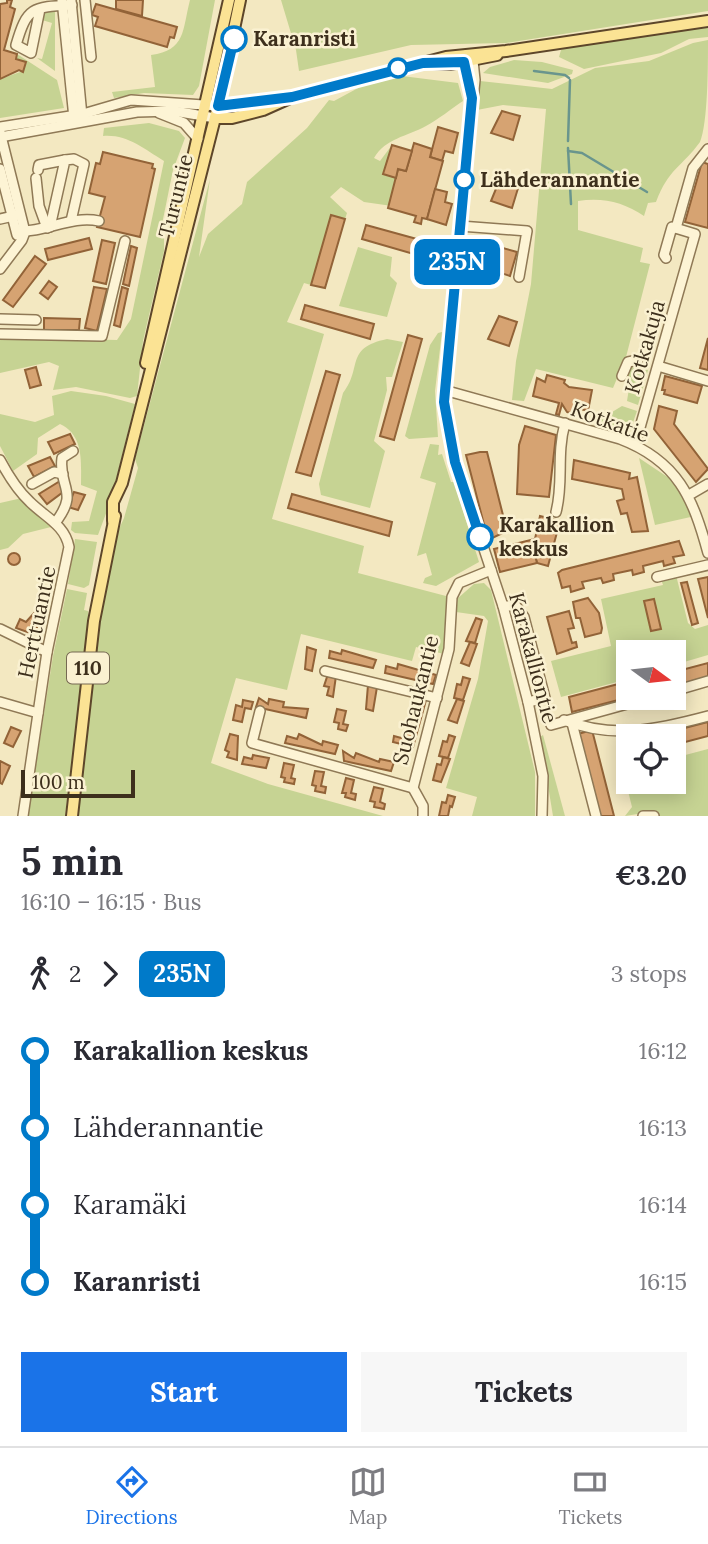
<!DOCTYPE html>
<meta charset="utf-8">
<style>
body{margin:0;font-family:Lora,serif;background:#f7f7f7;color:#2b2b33;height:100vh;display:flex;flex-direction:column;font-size:26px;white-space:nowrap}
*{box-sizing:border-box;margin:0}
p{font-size:23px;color:#7c7c81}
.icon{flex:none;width:38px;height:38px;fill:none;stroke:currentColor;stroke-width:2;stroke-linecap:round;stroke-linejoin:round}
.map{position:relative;height:816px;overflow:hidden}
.drawer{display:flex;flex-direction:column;background:#fff;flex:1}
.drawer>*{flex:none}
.badge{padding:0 14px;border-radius:10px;font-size:24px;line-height:46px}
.needle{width:46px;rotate:105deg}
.tools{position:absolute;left:616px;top:640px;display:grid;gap:14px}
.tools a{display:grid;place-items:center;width:70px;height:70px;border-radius:0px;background:#fff;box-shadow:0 4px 18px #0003;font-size:35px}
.scale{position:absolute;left:21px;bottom:18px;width:114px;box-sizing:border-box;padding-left:7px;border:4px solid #3d2f1c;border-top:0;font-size:19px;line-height:24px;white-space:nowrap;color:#3d2f1c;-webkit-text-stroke:5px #faf1d1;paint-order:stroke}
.map>.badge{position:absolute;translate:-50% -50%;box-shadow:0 0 0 4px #fff}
.legs{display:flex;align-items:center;gap:10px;height:77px;padding:0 21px;font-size:23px}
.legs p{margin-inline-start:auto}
.head{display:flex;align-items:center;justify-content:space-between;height:119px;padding:0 21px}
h1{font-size:38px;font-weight:800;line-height:52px}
.action{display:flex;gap:14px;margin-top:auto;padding:14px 21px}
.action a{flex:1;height:80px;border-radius:0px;background:#1a73e8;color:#fff;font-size:28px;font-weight:800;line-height:80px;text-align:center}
.action a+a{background:#f7f7f7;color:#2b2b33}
ul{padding:0 21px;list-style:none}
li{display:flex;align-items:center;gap:24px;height:77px;font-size:26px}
li i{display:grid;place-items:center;width:10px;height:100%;margin:0 9px;background:currentColor}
li i::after{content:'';width:18px;height:18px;margin:-9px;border:5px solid;border-radius:50%;background:#fff}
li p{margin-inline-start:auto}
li:first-child i{background:linear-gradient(#0000 50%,currentColor 0)}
li:last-child i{background:linear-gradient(currentColor 50%,#0000 0)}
.tabs{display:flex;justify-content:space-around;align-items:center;height:98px;border-top:2px solid #e1e1e2;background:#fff;font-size:19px;color:#7c7c81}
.tabs a{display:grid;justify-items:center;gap:4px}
.tabs .selected{color:#1a73e8}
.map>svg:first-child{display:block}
.green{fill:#c6d393}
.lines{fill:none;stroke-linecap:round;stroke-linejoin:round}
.stream{stroke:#69958d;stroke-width:2.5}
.building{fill:#d6a372;stroke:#926338;stroke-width:2}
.minor-casing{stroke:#8f7956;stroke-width:12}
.major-casing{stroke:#5d462a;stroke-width:14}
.minor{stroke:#fdf4d5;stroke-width:9}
.major{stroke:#fbe394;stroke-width:10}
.line-1-casing{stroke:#fff;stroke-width:16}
.line-1{stroke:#007ac9;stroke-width:10}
.stop-1-dot{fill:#fff;stroke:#007ac9;stroke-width:3.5}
.labels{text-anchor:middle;stroke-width:5;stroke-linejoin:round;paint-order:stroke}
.shield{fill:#faf1d1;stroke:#766952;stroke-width:2}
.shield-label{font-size:19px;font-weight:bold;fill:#3d2f1c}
.stop-label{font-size:21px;font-weight:bold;fill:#3d2f1c;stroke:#faf1d1;text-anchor:start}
.street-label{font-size:21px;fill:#3d2f1c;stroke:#faf1d1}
</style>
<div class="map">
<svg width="708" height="816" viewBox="0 0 708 816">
<rect width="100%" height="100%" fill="#f3e8c1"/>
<g class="green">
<path d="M190,0h25l-16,86 -6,9 -49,-2 -30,5 -2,-6 43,-5 -4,-32c35,-5 31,-24 39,-55z"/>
<path d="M281,0h427v11l-202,32 -95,2 -112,26 -3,-21z"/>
<path d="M52,10h3v61l-18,-13 5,1 10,-36 -10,-3 1,-7z"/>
<path d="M708,27v10l-19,2 -28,14 -77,16 -25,-12 2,-7 13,-6z"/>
<path d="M708,40c0,25 0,83 -8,102 -19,26 -31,26 -44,60l-8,1 -4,13c-20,-14 -42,-19 -66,-15v29l65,18 -3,14 10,2 -24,93 -13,31 -77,-19 -12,32 -12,-1 4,-39 15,-77 15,-175 -43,-4 -26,5 3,-29 72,8 43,-21 54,-7 44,-18z"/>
<path d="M17,54l40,26 7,28 -64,10v-39l23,-8 3,-8 -10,-4z"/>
<path d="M514,60l28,2 31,8 -1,4 -24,9 -65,-10 7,-6z"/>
<path d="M402,76l56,7 5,18c-12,8 -24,18 -37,25 -20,11 -40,12 -52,32l6,3 12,-16 -8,29 13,4 -5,28 -28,-4 -23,-15 -11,10 17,16 -2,6 -14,-4 -20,70 -7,-2 -17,39 37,12 -52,185 92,27 -6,27 88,23 2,42 -4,16 -28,-7 -4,14 -111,-27 -14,56 -51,-12 -25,85 57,21 115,32h-306l21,-194 16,-82 10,-22 14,-50 -3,-9 75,-280 -11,78 9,-23 34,-30 5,-22 60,-54 22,-28 5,1 26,-14z"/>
<path d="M149,123l30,8 6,7 -12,32 -13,64 4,2v15l-21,90 -6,55 -7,2 -54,-11 -23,3 6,-24 -10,-4 -49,11v-36l117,3 14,-21 33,-158c-20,-12 -37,-27 -61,-25l1,-8z"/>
<path d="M358,247l34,10 -2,19 7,7 -10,34 -48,-11z"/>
<path d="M442,332l-7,59 3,46 -29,2 -4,-3 25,-91 8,-12z"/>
<path d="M387,339l16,3 -11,35h-6l1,13 -13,51 11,10 -15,57 -49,-13 -2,-11 24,-91c20,-25 1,-45 44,-54z"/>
<path d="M635,364l13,6 -10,35 -11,-4 3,-19 -6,-5 4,-10z"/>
<path d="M71,391l35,5 29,8 -24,96 -13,35 -23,-2 -4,-3 1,-8 17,-1 8,-30 -16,-6c0,-23 3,-50 -21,-61l-22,14 -1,16 -24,17 -13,-25v-32l35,8 19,-7 -2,-19z"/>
<path d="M622,406l15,5 -7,20h-14l-17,-7v-4z"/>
<path d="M430,444l9,1 -1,10 4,-1 9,28h3l25,80 -43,24 -13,-3 2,-5 7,-3 -6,-22 -9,3 19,-73 -16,-5z"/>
<path d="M639,458l33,22 23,36 -40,9z"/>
<path d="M22,498l33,28 -32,8 -15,14 -8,2v-47z"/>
<path d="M75,539l22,3 -8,43 -5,3 -16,-4z"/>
<path d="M676,575l12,48 7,6 13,-4v30l-34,10v-12h-46v26l-67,18 -10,-36 60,-15 -10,-47 62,-14 -2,-6z"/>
<path d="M484,583l7,7 44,182v44h-63l5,-19 -31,-9 32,-109 10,-58 -4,-5 -28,-4 1,-13 17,-15z"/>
<path d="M67,589l20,4 -3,17 4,1 1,12 -24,193h-37l25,-160z"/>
<path d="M543,735l22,81h-12l-13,-79z"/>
<path d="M708,749v67h-49l-2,-5 -32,5 7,-9 -9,-36 5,-1v12h46v-24z"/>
</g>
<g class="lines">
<g class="stream">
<path d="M534,71l31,4 4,3"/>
<path d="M568,141l2,-61"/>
<path d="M568,148l3,56"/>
<path d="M568,151l14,2 65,39"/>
</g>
</g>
<g class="building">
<path d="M7,0h5l-2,7 5,2 -11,41 13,4 -1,5 10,3 -3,10 -4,-2 -19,9v-75l7,-1z"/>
<path d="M116,0h27l-1,16 -26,-7z"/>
<path d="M96,4l81,23 -3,11 -4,-1 -3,10 -72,-21 3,-9 -6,-2z"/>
<path d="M502,111l18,5 -7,24 -22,-7z"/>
<path d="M438,127l20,6 -5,20 -8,-2 -3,10 -12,-4z"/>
<path d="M414,143l18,6 -2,8 13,4 -16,58 -5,-1 -1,6 -7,-2 2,-6 -28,-8 10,-39 8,2z"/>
<path d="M392,145l20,6 -6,20 -8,-2 -2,9 -13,-4z"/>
<path d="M103,152l50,12 -1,4 3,1 -15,68 -43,-10 8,-30 -16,-4 7,-30 4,1z"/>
<path d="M702,162l6,2v64l-23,-6z"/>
<path d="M500,179l19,6 -7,23 -21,-7z"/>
<path d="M435,189l12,3 -2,10 7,2 -6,21 -19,-6z"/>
<path d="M331,215l14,4 -20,69 -14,-3z"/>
<path d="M366,225l69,19 -4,15 -69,-20z"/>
<path d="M89,238l3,11 -44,11 -3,-11z"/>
<path d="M102,240l13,3 -9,41 -13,-3z"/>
<path d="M131,246l6,2 -8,38 -6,-2z"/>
<path d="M499,247l18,5 -7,24 -21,-7z"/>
<path d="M35,256l11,8 -33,43 -10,-7z"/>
<path d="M49,281l8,6 -9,12 -8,-6z"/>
<path d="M94,287l13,2 -10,42 -12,-3z"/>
<path d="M122,287l6,2 -8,38 -6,-2z"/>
<path d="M305,305l69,19 -4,15 -69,-20z"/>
<path d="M499,316l18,6 -8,24 -21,-7z"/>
<path d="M44,318l36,1 -1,11h-35z"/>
<path d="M408,335l14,4 -28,101 -14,-4z"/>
<path d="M708,338v32l-8,-2z"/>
<path d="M36,367l5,18 -11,3 -5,-18z"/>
<path d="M326,371l14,4 -29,101 -15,-4z"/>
<path d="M547,375l18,5 -1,3 5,4 23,3 -4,21 -11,-3 -2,7 -8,-3 -5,-8 -3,11 -3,-1 3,-11 -26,-7 4,-18 8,4z"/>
<path d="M665,376l37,10 -5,17 -33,-9 1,-4h-3z"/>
<path d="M659,406l18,5 -3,13 34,45 -12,13 -42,-53z"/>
<path d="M525,426l31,9 -7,62 -32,-3 2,-49z"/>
<path d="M70,434l5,10 -21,10 -6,-12z"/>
<path d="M480,452h7l20,79 -19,9 -22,-85z"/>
<path d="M50,457l5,9 -21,11 -6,-11z"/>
<path d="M574,460l56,13 -1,6 8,-2 11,54 -16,1 -5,-19 -6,1 -4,-13 7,-2 -2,-10 -50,-10z"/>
<path d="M60,481l7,8 -20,15 -8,-10z"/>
<path d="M74,492l11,3 -7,15 -10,-3z"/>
<path d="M292,494l100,28 -3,14 -101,-28z"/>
<path d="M540,516l20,5 -12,45 -11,-3 -6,-23 4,-1z"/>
<path d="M531,540l6,23 -37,9 -6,-23z"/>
<path d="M679,541l5,14 -11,2 2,6 -11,3 -1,-5 -20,5 1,6 -11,3 -1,-5 -19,4 1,6 -11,3 -2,-5 -19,4 2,6 -13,4 -1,-6 -8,2 -4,-15 4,-3z"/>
<circle cx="14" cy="559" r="6"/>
<path d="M708,577v41l-10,-39z"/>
<path d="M687,582l11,41 -6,2 -11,-42z"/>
<path d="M588,598l11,15 3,15 -1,5 -16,4 -5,-19h-4l-3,-16z"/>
<path d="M654,599l7,30 -10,2 -7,-30z"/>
<path d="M569,611l5,17 -6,1 4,14 4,-1 1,5 -20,7 -10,-37z"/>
<path d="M35,612l9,4 -11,18 -17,-6 4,-9 6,3z"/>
<path d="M476,618l6,2 -7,23 -9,-2z"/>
<path d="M470,642l7,2 -8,22 -8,-3z"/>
<path d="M307,647l9,3 -4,21 -7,-2z"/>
<path d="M342,650l34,10 -3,8 -44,-10 1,-7 11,3z"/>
<path d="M708,663v15l-34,9v-15z"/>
<path d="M398,664l38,11 -3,9 -48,-11 1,-7 11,3z"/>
<path d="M328,674l8,2 -3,21 -6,-2 2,-8 -5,-1z"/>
<path d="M463,677l7,2 -7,21 -9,-2 3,-14 4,1z"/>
<path d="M622,683l4,15 -54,14 -3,-15z"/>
<path d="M368,685l9,2 -4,24 -7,-2z"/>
<path d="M259,698l9,6 1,-5 15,3 -1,5 25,2 -2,9 -50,-11z"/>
<path d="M420,699l6,1 -13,47 -20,-5 1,-6 11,3 2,-8 4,1 3,-9 -5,-1 4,-16 4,1z"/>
<path d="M457,699l7,2 -7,22 -9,-3z"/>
<path d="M243,700l10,2 -2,7 -6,-1 -3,14 -9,-2 3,-15 6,2z"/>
<path d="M337,709l9,2 -3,13 5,1 -2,6 -8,-2 1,-6 -5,-1z"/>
<path d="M708,722v14l-34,9v-8h-24z"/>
<path d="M11,727l10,4 -8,16 -9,-4z"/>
<path d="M592,730l22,86h-15l-21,-82z"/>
<path d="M230,734l8,2 -1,24 -10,-3 2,-5 -4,-2z"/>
<path d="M299,734l23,11 1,-4 15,4 -3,9 -50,-11 2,-7 10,3z"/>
<path d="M449,735l6,2 -7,21 -9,-2 4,-15 4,1z"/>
<path d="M343,751l11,7 2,-5 23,9 1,-3 14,3 -3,9 -47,-10z"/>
<path d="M253,755l16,3 -3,10 -24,-4 2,-7 8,2z"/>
<path d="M443,757l7,2 -9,23 -8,-2 4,-16 4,1z"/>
<path d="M0,761l10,5 -8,18 -2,-1z"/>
<path d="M284,763l10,2 -3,13 4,1 -1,5 -10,-2 1,-4 -4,-1z"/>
<path d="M315,771l9,1 -3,14 5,1 -1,6 -10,-2 1,-5 -4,-1z"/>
<path d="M346,778l8,2 -3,13 5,1 -1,6 -10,-3 1,-4h-4z"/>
<path d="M374,787l9,2 -3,13 5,2 -1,5 -10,-2 1,-5 -5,-1z"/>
<path d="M448,795l7,2 -3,10 -2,-1 -2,10h-9l3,-14 4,1z"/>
</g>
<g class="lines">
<g class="minor-casing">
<g id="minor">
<path d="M62,0l12,118"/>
<path d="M85,0l6,57"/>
<path d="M71,1l11,115"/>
<path d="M40,9l-9,44 -15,-8c11,-38 16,-38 56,-40"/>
<path d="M466,55v21l5,17"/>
<path d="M470,57l3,4 2,19 -31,322 11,60 48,144 25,96 15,74 -1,40"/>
<path d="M159,113l25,10 14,16"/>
<path d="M0,127l83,-13 48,-14 87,6"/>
<path d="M0,137l137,-25 37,-1 41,7"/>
<path d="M0,169l17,66"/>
<path d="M38,170l1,-5 26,-5"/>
<path d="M36,178l3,28 8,22"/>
<path d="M0,219l18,-4"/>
<path d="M460,226l67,5 -8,46"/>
<path d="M50,227l15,-67 9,-1 10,5 -13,57"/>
<path d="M676,228l17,-60 15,-19"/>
<path d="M17,231c28,2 54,-16 82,-10"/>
<path d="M0,269l22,-29 3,-8 -25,-100"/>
<path d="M0,319l36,1"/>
<path d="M0,334l102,2 23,-95"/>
<path d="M658,366l50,15"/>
<path d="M622,376l6,-14 10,-2"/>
<path d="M444,390l176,49c58,22 73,59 88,114"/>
<path d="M635,445l60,-211 -23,-7 -8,28 2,3"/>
<path d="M0,460c8,15 17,30 30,42 15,15 35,23 39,45l-22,105 -24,164"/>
<path d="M32,484l22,-12 9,2"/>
<path d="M689,495l19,-11"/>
<path d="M556,512c8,-30 0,-56 9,-89"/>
<path d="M55,523c25,-32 3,-35 7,-65l11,-7"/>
<path d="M657,577l51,-12"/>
<path d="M503,606h13l8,11 21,81 -17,4"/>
<path d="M0,629l47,23"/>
<path d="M325,671l112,27"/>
<path d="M674,691l34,-10"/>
<path d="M0,702l38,11"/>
<path d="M260,711l-8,32 161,45"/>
<path d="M564,720c50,20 95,9 144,-4"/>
<path d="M572,723l24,93"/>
<path d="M551,725l98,-27"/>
<path d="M423,816v-10l-10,-18 36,-139 3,-52 7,-14 32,-13"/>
<path d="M643,816h11"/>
</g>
</g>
<g class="major-casing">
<g id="major">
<path d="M433,63l18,1 46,-9"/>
<path d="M218,106l60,-7"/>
<path d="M215,118h17l31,-8 29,-13 154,-40 60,-6 202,-30"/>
<path d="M146,363l83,-363"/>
<path d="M113,521v-19l9,-19 96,-377 22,-106"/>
<path d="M72,816l22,-195 21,-105"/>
</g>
</g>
<use href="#minor" class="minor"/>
<use href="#major" class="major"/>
</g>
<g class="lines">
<g class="line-1-casing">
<path id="line-1" d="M234,39l-16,67 74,-9 131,-34 41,-1 8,36 -28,304 11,60 25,75"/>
</g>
<use href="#line-1" class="line-1"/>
</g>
<g class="stop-1-dot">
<circle cx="234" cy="39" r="12"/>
<circle cx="398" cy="68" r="9"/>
<circle cx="464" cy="180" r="9"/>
<circle cx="480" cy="537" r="12"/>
</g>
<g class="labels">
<rect class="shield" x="67" y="652.5" width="42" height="31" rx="5"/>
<g class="shield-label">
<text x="88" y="675">110</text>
</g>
<g class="stop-label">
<text x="253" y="46">Karanristi</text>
<text x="480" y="187">Lähderannantie</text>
<text x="499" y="532">Karakallion<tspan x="499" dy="24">keskus</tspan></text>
</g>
<g class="street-label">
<text transform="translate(176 196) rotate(-76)" y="7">Turuntie</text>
<text transform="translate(645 347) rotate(-74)" y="7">Kotkakuja</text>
<text transform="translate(610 422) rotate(20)" y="7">Kotkatie</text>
<text transform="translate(37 622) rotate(-78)" y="7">Herttuantie</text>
<text transform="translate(533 658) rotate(75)" y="7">Karakalliontie</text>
<text transform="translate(416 700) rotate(-76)" y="7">Suohaukantie</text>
</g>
</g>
</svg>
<div class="tools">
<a><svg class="needle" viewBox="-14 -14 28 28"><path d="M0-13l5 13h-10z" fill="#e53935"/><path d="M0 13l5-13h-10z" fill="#7c7c81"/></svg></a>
<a><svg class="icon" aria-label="locate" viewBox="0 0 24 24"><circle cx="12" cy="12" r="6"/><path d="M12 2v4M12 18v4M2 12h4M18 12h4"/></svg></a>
</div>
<div class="scale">100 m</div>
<b class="badge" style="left:457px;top:262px;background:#007ac9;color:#fff">235N</b>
</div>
<section class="drawer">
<div class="head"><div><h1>5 min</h1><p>16:10 – 16:15 · Bus</p></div><b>€3.20</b></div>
<div class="legs"><svg class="icon" aria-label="walk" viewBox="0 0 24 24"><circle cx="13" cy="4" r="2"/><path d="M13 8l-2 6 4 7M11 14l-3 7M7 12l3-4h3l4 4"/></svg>2<svg class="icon" aria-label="forward" viewBox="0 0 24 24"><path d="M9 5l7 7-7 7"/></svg><b class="badge" style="background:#007ac9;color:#fff">235N</b><p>3 stops</p></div>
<ul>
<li><i style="color:#007ac9"></i><b>Karakallion keskus</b><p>16:12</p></li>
<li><i style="color:#007ac9"></i><span>Lähderannantie</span><p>16:13</p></li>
<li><i style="color:#007ac9"></i><span>Karamäki</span><p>16:14</p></li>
<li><i style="color:#007ac9"></i><b>Karanristi</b><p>16:15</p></li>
</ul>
<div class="action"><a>Start</a><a>Tickets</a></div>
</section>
<nav class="tabs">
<a class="selected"><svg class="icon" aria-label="directions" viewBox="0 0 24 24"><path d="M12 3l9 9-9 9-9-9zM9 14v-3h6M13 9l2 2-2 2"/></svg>Directions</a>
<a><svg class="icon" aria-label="map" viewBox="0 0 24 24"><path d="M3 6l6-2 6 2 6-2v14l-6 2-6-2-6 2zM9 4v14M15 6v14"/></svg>Map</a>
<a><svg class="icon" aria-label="tickets" viewBox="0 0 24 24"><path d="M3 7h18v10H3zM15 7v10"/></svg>Tickets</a>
</nav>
